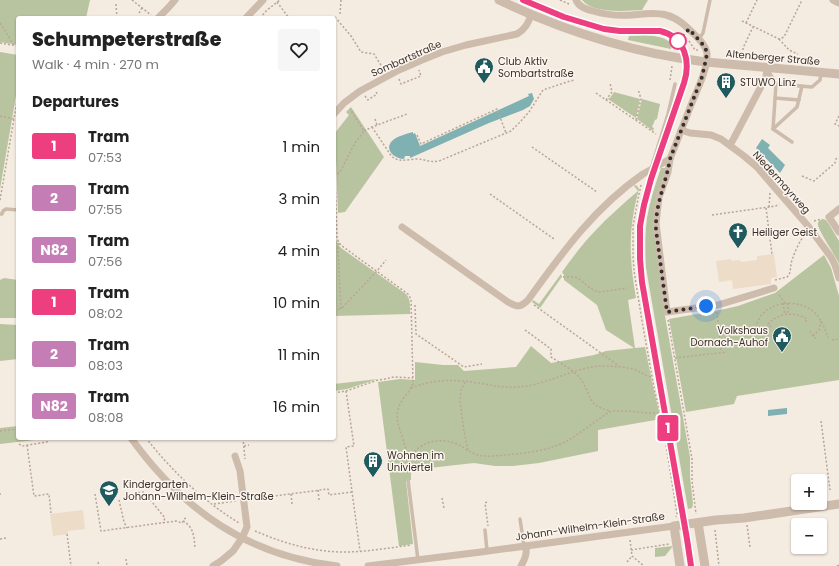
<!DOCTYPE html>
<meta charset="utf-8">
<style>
body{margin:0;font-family:Poppins,sans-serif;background:#f6f6f6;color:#222;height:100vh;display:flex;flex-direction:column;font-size:15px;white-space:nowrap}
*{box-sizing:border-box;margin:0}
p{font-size:13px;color:#767676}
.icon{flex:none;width:22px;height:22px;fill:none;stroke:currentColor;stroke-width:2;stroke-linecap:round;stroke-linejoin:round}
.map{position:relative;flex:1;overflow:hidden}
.details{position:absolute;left:16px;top:16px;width:320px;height:424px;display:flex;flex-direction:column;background:#fff;border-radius:4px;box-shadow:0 1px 3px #0004}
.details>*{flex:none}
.badge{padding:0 8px;border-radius:3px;font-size:14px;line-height:26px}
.controls{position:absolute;left:791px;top:474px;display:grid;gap:8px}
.controls a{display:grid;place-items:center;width:36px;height:36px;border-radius:4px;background:#fff;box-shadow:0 1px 3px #0004;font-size:20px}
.you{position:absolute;width:20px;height:20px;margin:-10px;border:3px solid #fff;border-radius:50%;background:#1a73e8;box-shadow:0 0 0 6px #1a73e833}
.map>.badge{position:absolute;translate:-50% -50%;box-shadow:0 0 0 2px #fff}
h2{padding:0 16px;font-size:15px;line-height:36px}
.round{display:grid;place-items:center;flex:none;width:42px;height:42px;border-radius:4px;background:#f6f6f6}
.headline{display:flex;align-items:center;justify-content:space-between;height:68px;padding:0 16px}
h1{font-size:19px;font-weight:800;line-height:30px}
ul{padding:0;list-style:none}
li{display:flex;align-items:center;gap:12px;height:52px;padding:0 16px}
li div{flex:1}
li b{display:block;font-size:15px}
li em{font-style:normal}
li .badge{min-width:44px;font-weight:700;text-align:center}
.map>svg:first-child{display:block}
.green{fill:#b8c4a0}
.plaza{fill:#ecdcc8}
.water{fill:#7fb0b2}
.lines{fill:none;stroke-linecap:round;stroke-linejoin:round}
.path{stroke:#b9a596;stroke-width:1.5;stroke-dasharray:2 2;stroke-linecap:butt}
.service{stroke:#cdbbac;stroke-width:3.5}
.minor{stroke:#cdbbac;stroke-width:7}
.tertiary{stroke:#cdbbac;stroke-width:9}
.tram{stroke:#3b302b;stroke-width:1}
.line-casing{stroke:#fff;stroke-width:9}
.line{stroke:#ed3f80;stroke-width:6}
.walk{stroke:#3b302b;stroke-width:4;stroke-dasharray:0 7.2}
.stop-dot{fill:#fff;stroke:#ed3f80;stroke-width:2}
.labels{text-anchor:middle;stroke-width:3;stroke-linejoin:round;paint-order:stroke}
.street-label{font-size:10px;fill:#3b302b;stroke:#fbf5ee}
.poi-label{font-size:10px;fill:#3b302b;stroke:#fbf5ee;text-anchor:start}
</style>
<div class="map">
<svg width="839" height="566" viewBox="0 0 839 566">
<rect width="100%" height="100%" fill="#f4ebe1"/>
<g class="green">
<path d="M0,0h90l-4,18h-68v27l-18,-3z"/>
<path d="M582,0h66l-6,10c-16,1 -49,4 -60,-10z"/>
<path d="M645,35c10,1 20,2 27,9l-1,5 -43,-9 1,-4z"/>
<path d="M0,52l18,3v29l-18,105z"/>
<path d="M614,92l26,7 -4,19 -28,-19 1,-1h1z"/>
<path d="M642,99l18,5 -3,15 -2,1 -3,7 2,1 -1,3 -16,-12z"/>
<path d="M351,107l33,50 -39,55 -7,1 -3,-80 14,-18 -3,-3z"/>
<path d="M661,168h4l1,2 -12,55 11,91 25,141v20l3,27 -1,4 -4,1 -42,-241c-1,-17 -1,-34 1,-50 3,-17 8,-33 14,-50z"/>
<path d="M635,185l2,1 2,3c-11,40 -10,69 -3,109l-8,2 7,48 10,-1 9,44 7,28 -63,11v21l-59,12 -26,3h-18l-21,-3 -63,7v10l-5,1 7,63 -14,2 -21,-164 22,-3 15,1v-18l28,3h15l6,6 52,-4 15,-21 20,17 43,-8 12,-4 28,-3 -28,-18 -9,-25 -33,-25v-5l-2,-3c11,-15 21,-29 34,-42 13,-14 27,-26 42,-39l-4,-5z"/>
<path d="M823,219l3,1 3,4 10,17v23c-3,-8 -23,-36 -21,-41 1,-3 3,-3 5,-4z"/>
<path d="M334,220c0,12 0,19 7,28l65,46c5,6 4,12 4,20l-76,2z"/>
<path d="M824,255l7,13 8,28v84l-102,16 -3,8 -48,8 -17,-93 56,-10 13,-3 37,-13z"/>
<path d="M561,274l1,3 -1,1 -21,30 -8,-6 1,-2 6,4z"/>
<path d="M4,278l14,2v38h-18v-38z"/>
<path d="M0,324l18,1v34l-18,2z"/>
<path d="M378,379l-31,10 -13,2v-7z"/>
<path d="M18,426v12h25v1l-43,5v-16z"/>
<path d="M673,546l-8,10 -10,1v-9z"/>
</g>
<g class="plaza">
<path d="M774,254l3,23 -6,1v6l-38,5 -1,-9 -13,2 -3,-21 15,-2 1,2 8,-1 1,2 16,-2v-4z"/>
<path d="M83,510l2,19 -17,2v3l-15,2 -3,-22z"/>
</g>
<g class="water">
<path d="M532,93l2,6 -4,7 -7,4 -34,13 -79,35v-2h-5l-1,3c-10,0 -20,-10 -12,-18 5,-5 14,-7 21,-9v2l2,-1 5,13 109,-50 -1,-2z"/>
<path d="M762,139l8,6 -2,3 17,17 -5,8 -24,-25z"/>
<path d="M787,408v6l-19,2v-6z"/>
</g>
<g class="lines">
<g class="path">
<path d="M132,0l19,15"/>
<path d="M560,0l9,4"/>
<path d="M277,2l12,16"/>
<path d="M116,4l1,14"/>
<path d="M139,13l3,-5"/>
<path d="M340,14l1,-14"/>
<path d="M335,17l16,19 10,16 13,2 10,16"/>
<path d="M260,18l7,-8 13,-10"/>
<path d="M742,21l37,18 5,-2 18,-37"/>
<path d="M0,23l14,22"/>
<path d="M746,23l11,-23"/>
<path d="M779,39l10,11 9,4"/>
<path d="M689,41l6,9h3"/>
<path d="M0,43l18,3"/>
<path d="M743,54v-6l10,-21"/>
<path d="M399,79l2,5 20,-8 -2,-6"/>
<path d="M670,80l2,-14"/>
<path d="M596,93l60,41"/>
<path d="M365,96l3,4 9,-6 -1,-3"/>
<path d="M606,100l6,-8 -2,-9"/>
<path d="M0,116l14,3"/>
<path d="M839,116l-4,8 4,2"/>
<path d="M375,119l2,6"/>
<path d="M636,120l5,-21 -3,-10"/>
<path d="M372,127l18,27c7,10 17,5 27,5 8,0 13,4 22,2l72,-30 8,-8 10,-11 14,-22 27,-9 5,-1"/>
<path d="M364,131l8,-4 35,-13"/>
<path d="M417,135l4,9 76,-35 9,24"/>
<path d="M532,147l65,45"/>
<path d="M334,148l3,90 2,5 3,3 66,48 3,5 2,84c-3,10 -13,16 -15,27 -3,12 4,24 7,36 2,8 2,19 3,28"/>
<path d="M334,176l6,-4 15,-29 9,-12 -14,-22"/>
<path d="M802,176l12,5 21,-18 2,-7"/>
<path d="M641,185l-3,14 -5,27v30l1,15 8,50 13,72 6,20 16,101 -1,3"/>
<path d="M490,194l64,45"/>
<path d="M0,200l18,-105"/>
<path d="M769,207l1,-14"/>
<path d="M766,208l6,46"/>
<path d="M712,215l64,-9 3,-2"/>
<path d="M814,221l8,-2"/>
<path d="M339,243l-1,4 3,62 36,-38 9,-11"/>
<path d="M563,277c4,0 9,-1 14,1 8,4 13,13 23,14l27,-4"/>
<path d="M775,280l12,-3c4,-4 3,-7 4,-13 1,-6 9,-25 14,-29"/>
<path d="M779,295l6,8"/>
<path d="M783,303l2,12"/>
<path d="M788,303v10"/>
<path d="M415,305l1,29 48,33 18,-3"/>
<path d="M534,305l85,61"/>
<path d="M334,310l6,-1"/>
<path d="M717,312l4,40"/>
<path d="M668,320l24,139v22l4,33"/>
<path d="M771,327l-3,-3c11,-11 26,-13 39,-5l-2,4"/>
<path d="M525,330l26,19v8c9,6 21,12 28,20 13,16 6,28 31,34"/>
<path d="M810,331l3,5 4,3"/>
<path d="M813,336l6,-6 2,-9"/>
<path d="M832,340l7,-1"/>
<path d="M765,345l3,-10"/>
<path d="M752,347c2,-10 3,-21 8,-30 12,-17 41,-18 55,-4 7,7 10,16 13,25"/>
<path d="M675,358l52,-6"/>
<path d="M465,382l-4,8 -1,11 4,30 4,19"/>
<path d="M411,388c20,-8 40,-9 60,-6 16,2 29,6 46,5 29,-1 56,-20 85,-21 9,0 23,1 31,3 7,2 12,7 19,8"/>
<path d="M346,391l8,55 -8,1 14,104"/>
<path d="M334,393l12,-2 32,-11 7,-1 9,-2 19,1"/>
<path d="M821,421l9,69"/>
<path d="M0,431l18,-2"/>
<path d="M146,438c26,33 57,63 93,85"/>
<path d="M243,438l2,21"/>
<path d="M19,444l3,2 25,-4v-4"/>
<path d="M27,445l7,51 15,-2 2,19"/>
<path d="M244,446l5,-1"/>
<path d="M407,461c11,-18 29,-25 50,-17 7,3 13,9 21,11 9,2 18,1 27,0 24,-2 50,-5 70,-19 9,-6 18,-13 27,-19 2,-2 5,-4 8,-5 3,-2 8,-1 12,-1 13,0 26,3 39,2"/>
<path d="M318,490l1,10"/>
<path d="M134,493l10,-1 21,26 -2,5"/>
<path d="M0,494h1"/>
<path d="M95,494l6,37 75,-10 6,2 4,-6"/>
<path d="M291,494l1,10"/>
<path d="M442,498l2,10"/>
<path d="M252,499l76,-10 1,6 23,-3"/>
<path d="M119,500l5,22 3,6"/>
<path d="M487,502l-2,1 3,23"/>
<path d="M214,504l22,-3"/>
<path d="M183,521c11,6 11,16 12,27"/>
<path d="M747,525l3,22"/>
<path d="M715,530l4,36"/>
<path d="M255,531c28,12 58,21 89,21 22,0 45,-4 67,-7"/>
<path d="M67,534l4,32"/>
<path d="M0,539l6,-1"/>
<path d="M630,540l2,16 12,10"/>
<path d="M631,550l38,-6"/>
<path d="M126,559l1,7"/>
<path d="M98,562l1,4"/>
<path d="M627,562l5,-6"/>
<path d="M837,566l2,-1"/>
</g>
<g class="service">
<path d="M697,37l4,-1 2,-3 7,-33"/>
<path d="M768,70l8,14 36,3 8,-7 1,-6"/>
<path d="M776,84l-3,45 19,13"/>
<path d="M775,98l24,2"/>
<path d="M773,129l24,-22 5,-21"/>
<path d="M651,169l17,-55 7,-30"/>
<path d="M0,214h2l1,-3 3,-2 12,1"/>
<path d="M408,480l10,80"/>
<path d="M520,519l4,27"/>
<path d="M485,530l2,21"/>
</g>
<g class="minor">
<path d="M576,0c3,7 10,9 17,11 13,4 26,5 39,4 11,-1 23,-3 34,0 12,3 21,12 29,20 5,5 11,11 12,18 1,16 -10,37 -16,52 -7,18 -14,36 -21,54l-2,13 -9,25 -3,26 11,89 51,-7 56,-17"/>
<path d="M833,0l6,3"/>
<path d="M158,18l10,-10 7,-8"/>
<path d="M246,18l17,-18"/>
<path d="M334,114l10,-11 16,-12 39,-21 23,-10 20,-8 24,-7 51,-11c8,-5 11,-10 14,-19"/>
<path d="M681,130l9,3 21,2 10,4 23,17 13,11 51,59 23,31 4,8 4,13"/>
<path d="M730,145l4,-7 32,-61 1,-9"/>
<path d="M839,209l-10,8 10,15"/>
<path d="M402,227l106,75c9,5 12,6 20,-2 34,-47 66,-92 115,-126 9,-5 18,-10 27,-15"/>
<path d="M131,438c52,72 117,118 206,128"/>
<path d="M213,566l8,-5 12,-10 9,-13 5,-11 -7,-56 -5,-15"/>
<path d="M368,566l113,-14 193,-26"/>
<path d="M521,566c4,-7 6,-12 5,-20"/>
</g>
<g class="tertiary">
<path d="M499,0c65,31 135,53 207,62l133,12"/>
<path d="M698,523l7,43"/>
<path d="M680,566l-6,-40 42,-6 28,-2 95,-14"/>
</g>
<path class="tram" d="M523,0l41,17 40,12 22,2h34c21,5 31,26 26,46l-35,102 -7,26 -4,21v33l2,23 45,257 4,27"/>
</g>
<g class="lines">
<g class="line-casing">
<path id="line" d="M523,0l41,17 40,12 16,2h40c25,6 31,30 24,52l-33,96 -7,26 -4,21v33l2,23 45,257 4,27"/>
</g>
<use href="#line" class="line"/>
<path class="walk" d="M678,41l11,-12 16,18 2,6 -1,6 -4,18 -32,82c-4,25 -15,45 -14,71l11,82 39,-6"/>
</g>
<defs>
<g id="civic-pin" transform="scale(1)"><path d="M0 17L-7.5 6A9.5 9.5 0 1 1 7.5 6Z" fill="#1f5a5e" stroke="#fbf5ee"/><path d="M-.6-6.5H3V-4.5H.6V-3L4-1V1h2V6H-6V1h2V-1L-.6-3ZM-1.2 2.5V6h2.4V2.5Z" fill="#fff"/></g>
<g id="building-pin" transform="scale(1)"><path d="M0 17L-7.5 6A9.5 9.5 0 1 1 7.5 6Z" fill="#1f5a5e" stroke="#fbf5ee"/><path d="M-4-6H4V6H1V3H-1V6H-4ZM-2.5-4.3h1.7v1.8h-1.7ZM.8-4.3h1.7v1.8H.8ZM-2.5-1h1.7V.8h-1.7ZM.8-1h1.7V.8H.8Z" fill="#fff"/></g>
<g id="church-pin" transform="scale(1)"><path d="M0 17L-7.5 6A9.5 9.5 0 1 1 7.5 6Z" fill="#1f5a5e" stroke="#fbf5ee"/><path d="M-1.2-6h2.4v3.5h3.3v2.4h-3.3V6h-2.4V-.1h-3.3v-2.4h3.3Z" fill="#fff"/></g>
<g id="school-pin" transform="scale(1)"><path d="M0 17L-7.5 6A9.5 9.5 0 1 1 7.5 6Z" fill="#1f5a5e" stroke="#fbf5ee"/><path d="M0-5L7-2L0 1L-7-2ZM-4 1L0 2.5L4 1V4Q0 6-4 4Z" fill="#fff"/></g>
</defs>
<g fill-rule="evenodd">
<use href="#civic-pin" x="484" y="67"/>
<use href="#building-pin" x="726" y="82"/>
<use href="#church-pin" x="738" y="232"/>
<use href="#civic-pin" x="782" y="336"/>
<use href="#building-pin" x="373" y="461"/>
<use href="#school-pin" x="109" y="490"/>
</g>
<circle class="stop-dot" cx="678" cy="41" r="8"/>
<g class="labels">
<g class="street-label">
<text transform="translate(773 57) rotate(5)" y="4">Altenberger Straße</text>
<text transform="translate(406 58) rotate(-24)" y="4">Sombartstraße</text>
<text transform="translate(782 182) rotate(48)" y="4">Niedermayrweg</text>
<text transform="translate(590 526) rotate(-8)" y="4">Johann-Wilhelm-Klein-Straße</text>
</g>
<g class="poi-label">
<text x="498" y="65">Club Aktiv<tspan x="498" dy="12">Sombartstraße</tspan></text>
<text x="740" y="86">STUWO Linz</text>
<text x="752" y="236">Heiliger Geist</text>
<text x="768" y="334" text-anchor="end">Volkshaus<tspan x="768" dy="12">Dornach-Auhof</tspan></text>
<text x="387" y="459">Wohnen im<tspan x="387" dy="12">Univiertel</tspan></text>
<text x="123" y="488">Kindergarten<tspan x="123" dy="12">Johann-Wilhelm-Klein-Straße</tspan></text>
</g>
</g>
</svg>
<div class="controls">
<a>+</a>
<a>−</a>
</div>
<div class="you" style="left:706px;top:306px"></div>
<b class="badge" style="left:668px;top:428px;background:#ed3f80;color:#fff">1</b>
<section class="details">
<div class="headline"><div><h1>Schumpeterstraße</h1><p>Walk · 4 min · 270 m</p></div><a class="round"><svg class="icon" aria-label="heart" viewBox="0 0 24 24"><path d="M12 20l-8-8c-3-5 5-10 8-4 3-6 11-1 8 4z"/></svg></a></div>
<h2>Departures</h2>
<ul>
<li><span class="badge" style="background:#ed3f80;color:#fff">1</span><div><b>Tram</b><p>07:53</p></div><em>1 min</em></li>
<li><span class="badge" style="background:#c57eb5;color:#fff">2</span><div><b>Tram</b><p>07:55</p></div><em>3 min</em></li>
<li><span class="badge" style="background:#c57eb5;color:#fff">N82</span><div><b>Tram</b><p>07:56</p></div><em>4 min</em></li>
<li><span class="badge" style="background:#ed3f80;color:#fff">1</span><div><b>Tram</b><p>08:02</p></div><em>10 min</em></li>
<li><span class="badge" style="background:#c57eb5;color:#fff">2</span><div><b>Tram</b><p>08:03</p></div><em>11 min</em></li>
<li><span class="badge" style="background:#c57eb5;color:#fff">N82</span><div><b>Tram</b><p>08:08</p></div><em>16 min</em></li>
</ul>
</section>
</div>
